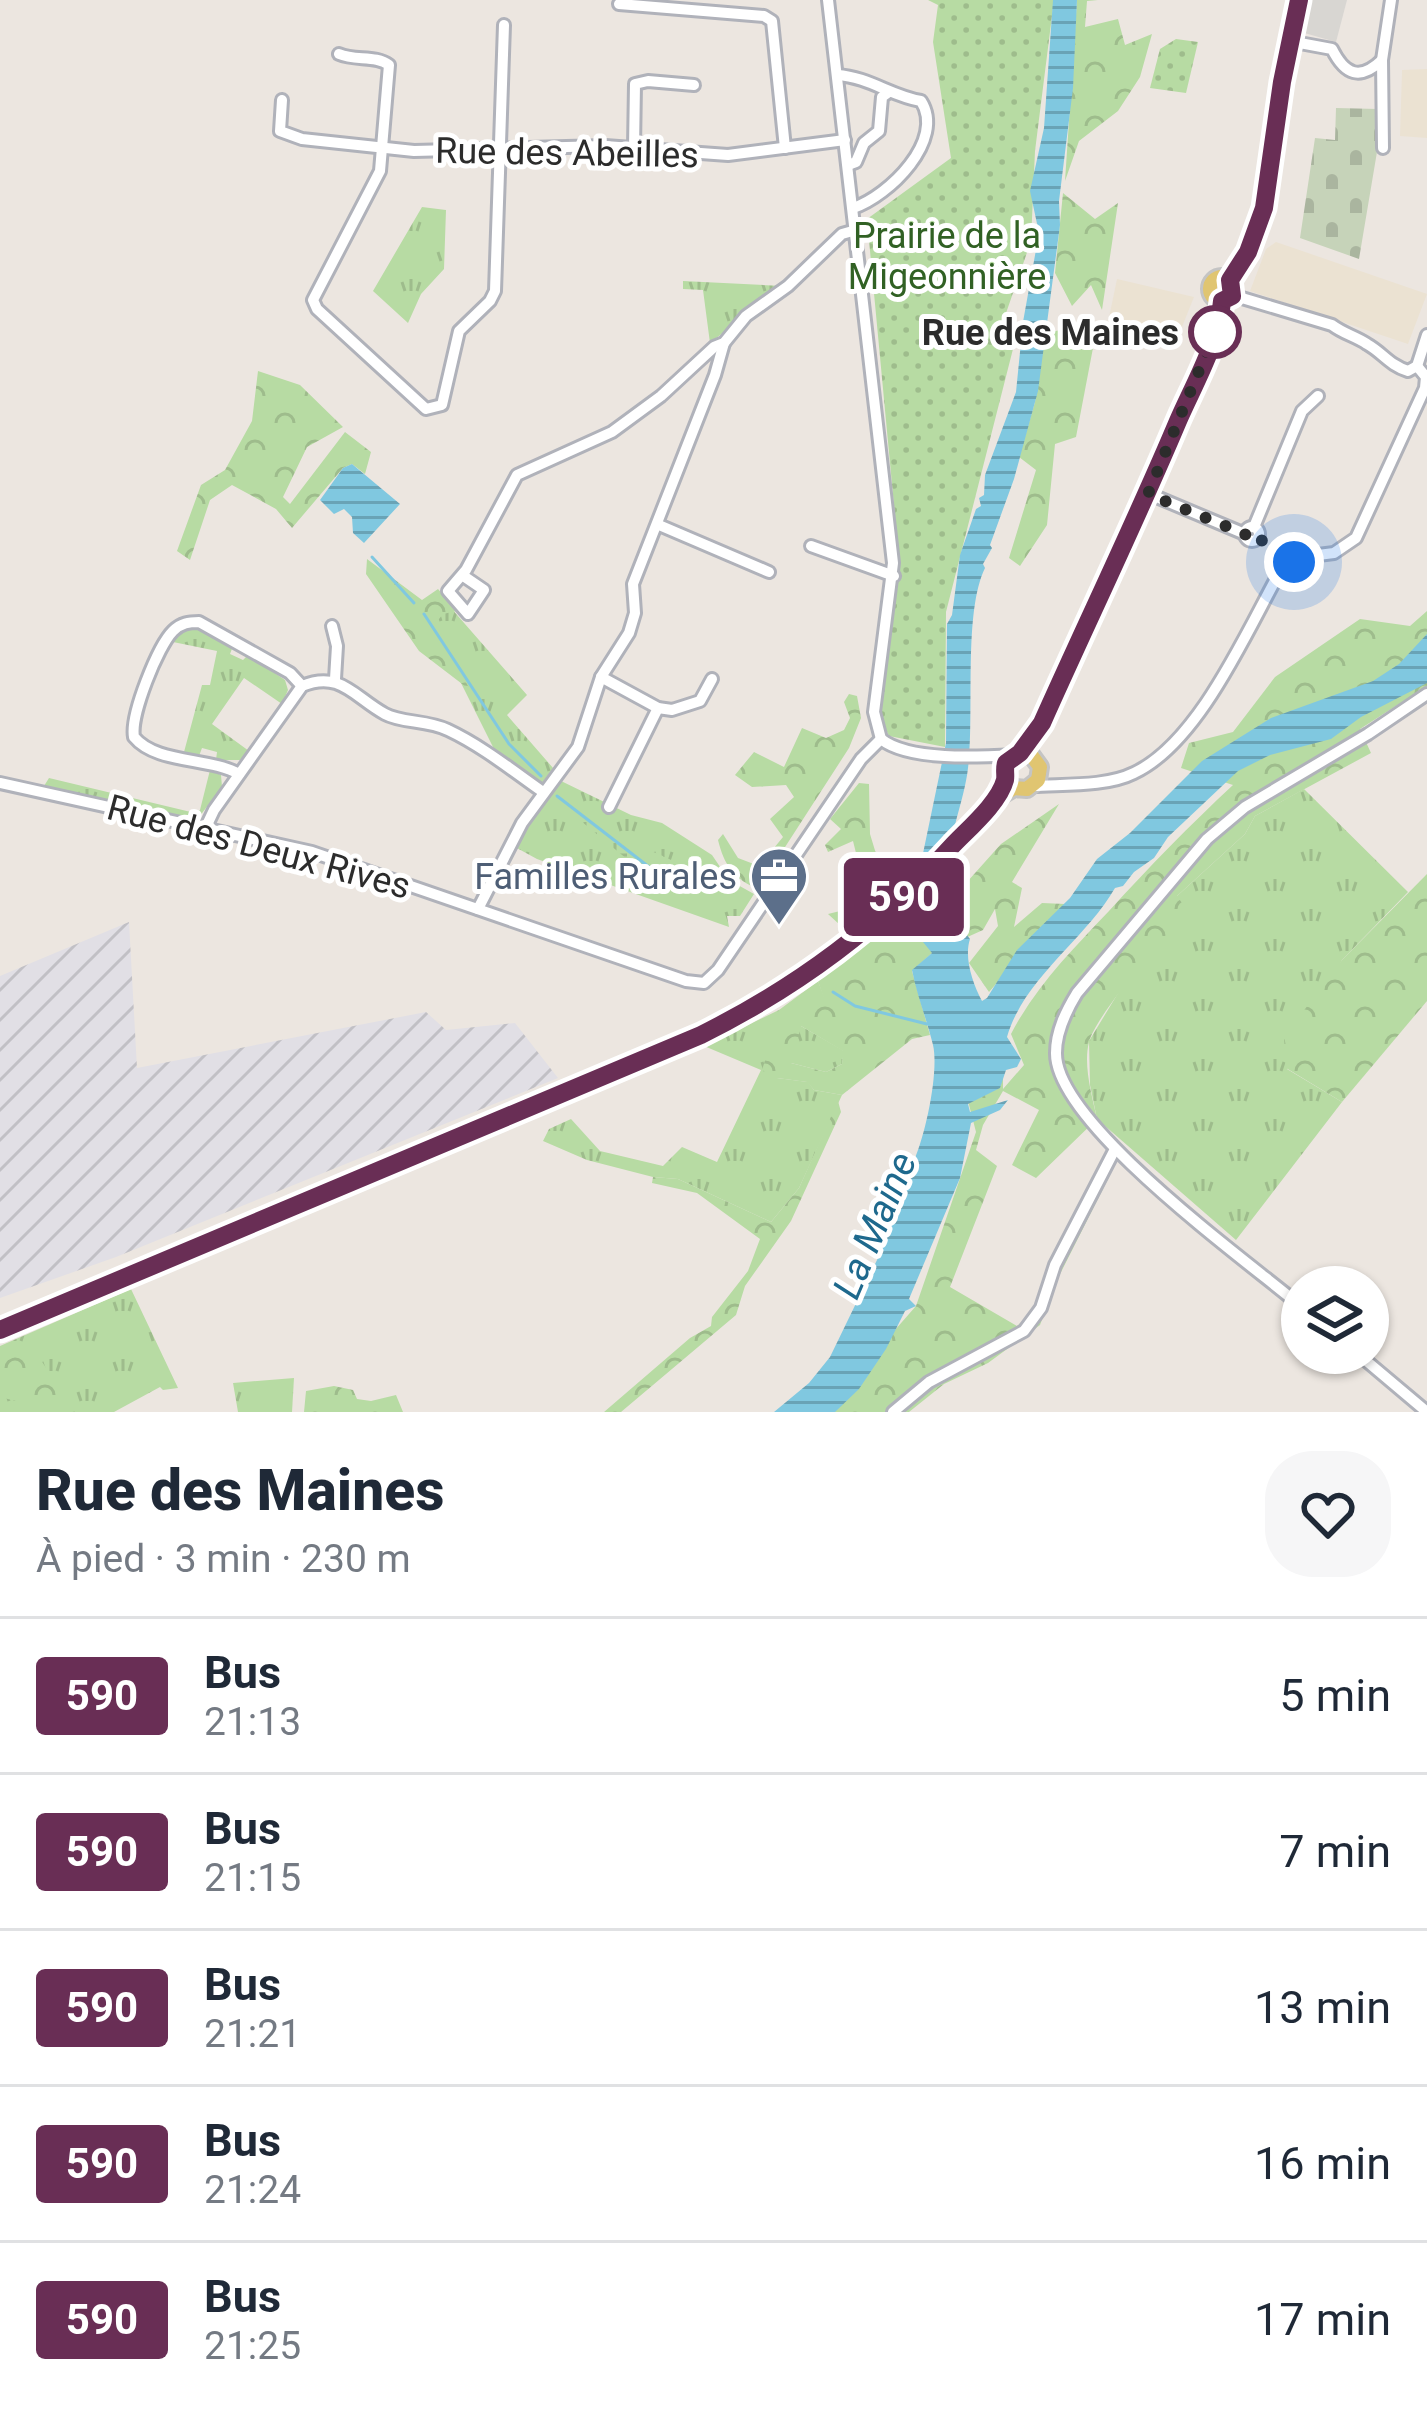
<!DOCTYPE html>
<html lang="fr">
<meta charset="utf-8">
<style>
body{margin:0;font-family:Roboto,sans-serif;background:#f6f6f7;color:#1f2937;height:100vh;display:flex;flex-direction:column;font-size:45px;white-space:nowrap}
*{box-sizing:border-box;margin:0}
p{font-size:39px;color:#747a83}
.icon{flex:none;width:66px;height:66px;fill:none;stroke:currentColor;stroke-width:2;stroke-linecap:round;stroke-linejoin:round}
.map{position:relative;height:1412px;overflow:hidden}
.details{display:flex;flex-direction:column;background:#fff;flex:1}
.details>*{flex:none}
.badge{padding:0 24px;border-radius:9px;font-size:42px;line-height:78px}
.buttons{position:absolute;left:1281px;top:1266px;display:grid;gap:24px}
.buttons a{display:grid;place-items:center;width:108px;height:108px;border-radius:50%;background:#fff;box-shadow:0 3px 9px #0004;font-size:60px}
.you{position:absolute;width:60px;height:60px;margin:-30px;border:9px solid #fff;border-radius:50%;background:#1a73e8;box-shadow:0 0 0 18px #1a73e833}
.map>.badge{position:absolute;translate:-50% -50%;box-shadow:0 0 0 6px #fff}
.round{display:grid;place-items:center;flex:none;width:126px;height:126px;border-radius:48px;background:#f6f6f7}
.head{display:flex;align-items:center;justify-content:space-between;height:204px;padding:0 36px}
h1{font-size:57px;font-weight:800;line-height:90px}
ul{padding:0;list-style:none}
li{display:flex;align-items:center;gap:36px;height:156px;padding:0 36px;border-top:3px solid #e0e1e3}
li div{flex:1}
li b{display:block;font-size:45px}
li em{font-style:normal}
li .badge{min-width:132px;font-weight:700;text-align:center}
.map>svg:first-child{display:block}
.industrial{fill:url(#industrial-furrows)}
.education{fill:#ebe2d2}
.grass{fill:url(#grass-tufts)}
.forest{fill:url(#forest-crowns)}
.wetland{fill:url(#wetland-marsh)}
.cemetery{fill:url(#cemetery-stones)}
.park{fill:url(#park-dots)}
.plaza{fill:#d8d6d2}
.water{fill:url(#water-rules)}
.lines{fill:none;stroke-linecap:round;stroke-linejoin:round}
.stream{stroke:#80c8e0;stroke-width:3}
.minor-casing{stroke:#b0b2ba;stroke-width:16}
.major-casing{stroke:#c4c4c4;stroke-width:20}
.minor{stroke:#fff;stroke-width:10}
.major{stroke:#e0c571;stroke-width:14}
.line-casing{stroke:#fff;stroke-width:27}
.line{stroke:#692e55;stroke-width:18}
.walk{stroke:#2c2c2c;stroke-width:12;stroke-dasharray:0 21.6}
.stop-dot{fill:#fff;stroke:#692e55;stroke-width:6}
.labels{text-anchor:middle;stroke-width:10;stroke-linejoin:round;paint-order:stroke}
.street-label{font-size:36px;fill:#2c2c2c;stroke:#fff}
.park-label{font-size:36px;fill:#316124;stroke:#fff}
.stop-label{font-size:36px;font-weight:bold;fill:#2c2c2c;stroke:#fff;text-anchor:end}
.service-label{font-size:36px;fill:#4e5e75;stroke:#fff;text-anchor:end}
.water-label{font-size:39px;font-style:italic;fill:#1e698d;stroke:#fff}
</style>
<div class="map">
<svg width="1427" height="1412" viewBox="0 0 1427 1412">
<defs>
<pattern id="industrial-furrows" width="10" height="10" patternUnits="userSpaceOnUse" patternTransform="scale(3)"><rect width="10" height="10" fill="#e1dfe5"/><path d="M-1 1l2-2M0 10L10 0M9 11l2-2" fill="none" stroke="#c1c0c5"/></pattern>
<pattern id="grass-tufts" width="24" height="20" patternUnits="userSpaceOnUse" patternTransform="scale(3)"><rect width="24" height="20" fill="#b7dba3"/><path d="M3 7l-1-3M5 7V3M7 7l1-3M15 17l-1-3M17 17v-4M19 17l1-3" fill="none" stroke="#9ebc8c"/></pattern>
<pattern id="forest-crowns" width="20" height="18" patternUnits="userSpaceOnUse" patternTransform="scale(3)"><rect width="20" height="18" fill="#b7dba3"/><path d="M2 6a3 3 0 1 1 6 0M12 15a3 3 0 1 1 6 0" fill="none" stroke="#9ebc8c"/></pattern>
<pattern id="wetland-marsh" width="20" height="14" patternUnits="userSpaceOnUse" patternTransform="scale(3)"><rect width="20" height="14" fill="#b7dba3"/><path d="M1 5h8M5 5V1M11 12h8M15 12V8" fill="none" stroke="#9ebc8c"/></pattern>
<pattern id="cemetery-stones" width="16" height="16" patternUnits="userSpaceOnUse" patternTransform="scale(3)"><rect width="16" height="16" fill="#c6d3b9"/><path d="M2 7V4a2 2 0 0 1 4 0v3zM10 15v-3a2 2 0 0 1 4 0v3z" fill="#aab59f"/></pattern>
<pattern id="park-dots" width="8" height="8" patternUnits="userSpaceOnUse" patternTransform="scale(3)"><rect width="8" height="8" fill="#b7dba3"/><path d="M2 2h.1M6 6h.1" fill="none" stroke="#9ebc8c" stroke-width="1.8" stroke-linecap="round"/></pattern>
<pattern id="water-rules" width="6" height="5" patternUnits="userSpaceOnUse" patternTransform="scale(3)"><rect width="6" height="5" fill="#80c8e0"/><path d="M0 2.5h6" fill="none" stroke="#69a3b6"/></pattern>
</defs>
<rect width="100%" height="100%" fill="#ece6e0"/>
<path class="industrial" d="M129,922l8,146 289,-56 20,18 69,-7 43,55 -442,179 -116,41v-322z"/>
<g class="education">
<path d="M1427,69v69l-27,-2 2,-66z"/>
<path d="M1276,242l151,52 -19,50 -158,-53 16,-42z"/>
<path d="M1117,279l77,18 -18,45 -69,-15z"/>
</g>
<g class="grass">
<path d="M422,207l24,3 -2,59 -23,25 -13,29 -35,-32z"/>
<path d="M683,281l99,5 -72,57 -7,-53 -20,-1z"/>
<path d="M451,608l76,87 -20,20 46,53 -11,15 -47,-32 -63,-126 10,-14z"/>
<path d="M195,627l38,19 -3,8 13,6 5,-5 37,25 3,10 -6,14 -38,-26 -32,46 37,27 -9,9h-24l1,-8 -15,-4 -3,8 -15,-4 18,-67h8l7,-34 -44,-9 4,-8z"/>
<path d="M210,770l11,5 1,12 -26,34 -152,-35 5,-8 146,35 5,-3z"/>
<path d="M559,780l72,35 31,8 50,32 17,25 25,14 -14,22h-13l2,11 -192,-68 -22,-12 11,-22z"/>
<path d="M1304,789l104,103 -66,68 -55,109 55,33 -106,138 -139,-121 -7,-34 -1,-44 88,-145 68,-62 10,-18z"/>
<path d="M818,981l8,21 -25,24 43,25 -2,13 -16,8 -35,-9 -14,15 31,4 6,8 28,5 -43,93 -28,34 -93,-43 -25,-2 -66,-17 -44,-19 6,-12 22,-10 29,32 63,15 19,-19 35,15 44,-92 -57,-24 75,-36z"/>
<path d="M131,1289l47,99 -15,2 -3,-3 -46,25h-114v-66z"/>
<path d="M294,1378l-2,34h-54l-5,-29z"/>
</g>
<g class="forest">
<path d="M1077,0h21l-11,1 -2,26 33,-8 7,26 27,-11 -12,43 -22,34 -39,30 -14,40z"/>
<path d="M1063,193l32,26 23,-16 -16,107 -11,-25 -19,21 -17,-33z"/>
<path d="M1066,329l27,19 -17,89 -21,7 -8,81 -27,41 -11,-8 27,-88 -17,-13 16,-55 10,-69z"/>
<path d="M258,371l42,14 43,42 -36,20 -24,50 7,7 55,-72 26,20 -6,22 -13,-10 -9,4 -51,60 -16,-19 -44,-24 -22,15 -20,60 -13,-9 24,-66 24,-15 27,-49z"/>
<path d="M367,559l55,41 16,-11 19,22 -14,3 -8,10 35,66 -51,-39 -53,-77z"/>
<path d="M1427,611v75l-67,43 11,24 -116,63 -10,18 -68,62 10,14c-22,27 -90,103 -98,132 -6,23 3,54 8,77l-61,59 -24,-13 27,-55 -36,-19 -20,34 -7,25 21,16 -47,121 67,39 13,-11 26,-62 45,-86 9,8 -55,109 -15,41 -52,38 -44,21 -35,28h-86l93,-106 60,-174 -9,-35 36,-35v27l21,-24 -13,-31c25,-48 61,-84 98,-123 40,-44 81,-86 124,-126l-52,-17 8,-25 44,-11 42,-55 85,-58 50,7z"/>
<path d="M849,694l8,2 4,22 -12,30 -91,141c-24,-10 -34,-24 -40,-49l5,-6 15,24 21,8 24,-29 -13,-18 24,-22 -8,-12 -34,2 -17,-12 19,-23 30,15 18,-39 24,10 18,-8 6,-12 -6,-16z"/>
<path d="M859,783l10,1 1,50 10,33 -1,39 -19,20 -20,-1 -12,-11 16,-4v-18l15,-2v-25l-6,-24 -25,11 -3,-7 16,-16 -11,-10z"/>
<path d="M1059,804l-47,78 10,6 -8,39 28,-24 23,1 -76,88 -20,-29 29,-37 -3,-17 -12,21 -20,9 -13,-38 51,-57z"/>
<path d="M1427,874v127l-85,101 -56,-34 -2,-31 58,-77z"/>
<path d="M912,900l20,53 -20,18 18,64 -18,4 -70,56 -28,-5 -7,-8 -30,-4 -15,-8 6,-19h13l10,12 35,9 16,-8 1,-13 -42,-25 -5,21 -17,-1 -9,-12 9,-24 46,-8 -7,-21z"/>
<path d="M838,1101l3,11 -50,109 -46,65 -9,29 -115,97h-17l86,-74 21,-12 1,-9 36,-46 12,-32 -63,-46 -45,-10 1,-6 25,2 93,43 28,-34z"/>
<path d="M33,1348l42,64h-16l-59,-15v-33z"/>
<path d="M334,1386l19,4 4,9 14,2 25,-6 7,17h-99l2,-21z"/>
</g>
<path class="wetland" d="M557,790c19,16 39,33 61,46 30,18 70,20 84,57l-5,3 -21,-15 -8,12 -116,-96z"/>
<path class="cemetery" d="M1336,108l42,1v37l-19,113 -59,-21 15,-100 20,2z"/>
<g class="park">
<path d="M928,0h126l-19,151 -4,90 -26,75 8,33 -67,263 -1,135 -56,-11 -10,-21 21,-146 -33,-350 84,-61 -18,-116 5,-37z"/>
<path d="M1176,39l22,3 -12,51 -36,-5 10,-39z"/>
</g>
<path class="plaza" d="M1307,0h40l-11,42 -35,-10z"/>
<g class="water">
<path d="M1053,0h24l-4,88 -14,113 1,24 -22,166 -24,88 -24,66 2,3 -9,16 2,4c-22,45 -10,145 -17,200 -4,36 -23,74 -19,111l-5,9 7,27 19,24c-6,18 2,43 12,62l5,-3 30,-48 53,-52 27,-39 33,-26 72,-72 69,-43 102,-37 26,-17 28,-30v49l-66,34 -30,22 -61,16 -32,16 -70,66 -14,21 -20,14 -11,14 -8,2c-30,52 -91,90 -108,149l14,22 -4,8 -11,3 -6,18 -32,16 2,8 38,-12 -8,10 -29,13 -11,55 -51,121 7,7 -11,5 -19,38 -27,40 -24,23h-61l35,-29 21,-26 47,-97 35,-87 -6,-10 3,-8 6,3c11,-26 24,-87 18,-113 -6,-25 -16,-49 -21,-75l20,-17 -18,-22 8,-3 -4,-34 3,-31 25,-120 1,-119 5,-9 8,-60 16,-46 5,-3 -2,-8 5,-3 1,-20 31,-83 5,-50 -6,-5 6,-4 18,-100 -9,-42 14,-63z"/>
<path d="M352,464l48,40 -36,39 -11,-10 -1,-16 -8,-8 -10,5 -14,-14 23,-32z"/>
</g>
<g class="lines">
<g class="stream">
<path d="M372,557l42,46"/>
<path d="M424,614l85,130 32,32"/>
<path d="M557,796l118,91"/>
<path d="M833,992l22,14 72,18"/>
</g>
<g class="minor-casing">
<g id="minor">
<path d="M828,0l65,563 -19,149 7,27"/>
<path d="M619,4l145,12 8,5 13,127"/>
<path d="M1289,41l43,8c13,26 28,32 50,11"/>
<path d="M339,54c16,7 37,1 50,11l-9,106 -67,129 4,9 109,100 16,-4 17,-74 31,-30 5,-10 9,-266"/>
<path d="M837,75c32,2 54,21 84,26 25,39 -32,95 -68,107"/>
<path d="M282,100l-2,31 22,8 112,12 191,-5 123,9 117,-15"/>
<path d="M634,148l1,-64 13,-3 46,4"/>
<path d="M1383,148l-1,-88 9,-60"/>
<path d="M848,165l8,-3 8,-19 15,-12 3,-34 7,-5"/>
<path d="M1232,295l100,30c12,9 23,11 35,19 16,9 22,21 41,27l9,-5"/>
<path d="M1417,366l10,-31"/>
<path d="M1147,493l98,41"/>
<path d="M659,525l110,47"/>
<circle cx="1252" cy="534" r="7"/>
<path d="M1254,527l48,-116 16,-15"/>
<path d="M811,546l83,30"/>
<circle cx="1287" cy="560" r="7"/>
<path d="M1294,558l40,-5 22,-15 69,-150 1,-11 -9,-11"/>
<path d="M462,575l22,15 -16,24 -20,-23 18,-21 51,-95 95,-43 49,-36 53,-49 10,-4 22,-27 42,-30 54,-52 14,-4"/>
<path d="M332,626l5,20 -2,33"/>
<path d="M601,677l57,31 14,2 28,-9 12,-22"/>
<path d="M881,739c27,22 98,18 133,16"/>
<path d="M239,774c-30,-17 -83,-10 -105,-37 -4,-22 24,-91 39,-106 8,-8 16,-9 26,-9l91,51 12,13"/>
<path d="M0,783l312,69 374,129 18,2 14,-13 143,-211 20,-20"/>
<path d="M1033,786c30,-2 73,1 101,-13 66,-31 114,-145 149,-207"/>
<path d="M609,807l49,-99"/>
<path d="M205,829l9,-19 88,-124c38,-16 52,11 83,28 16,9 43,6 63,16 34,16 65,41 95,62"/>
<path d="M478,909l44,-86 56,-76 23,-70 28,-44 6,-20 -2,-29 82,-209 9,-32"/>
<path d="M1302,1307c-56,-47 -247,-184 -246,-254 0,-22 10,-42 21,-60l130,-154 38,-32 123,-73 59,-40"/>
<path d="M1357,1353l70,59"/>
<path d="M893,1412l36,-30 95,-51 17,-23 14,-43 59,-114"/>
</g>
</g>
<g class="major-casing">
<g id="major">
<circle cx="1222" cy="289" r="12"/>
<path d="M1230,280l18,-28 13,-31 21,-139 17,-82"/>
<path d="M1020,753l22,-30c46,-100 93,-200 136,-301 16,-38 41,-80 44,-121"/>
<path d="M994,800l20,-12 13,1 11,-9 2,-13 -8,-11 -12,-3 -14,10v16l8,9"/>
<path d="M0,1330l701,-295c119,-60 230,-143 305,-256"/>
</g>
</g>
<use href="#minor" class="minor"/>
<use href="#major" class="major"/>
</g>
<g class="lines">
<g class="line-casing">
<path id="line" d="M0,1330l701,-295c98,-49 178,-109 251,-189 16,-17 47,-43 53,-66 1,-5 -1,-11 1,-17l14,-10 22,-30c45,-101 93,-200 136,-302 16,-37 41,-79 44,-120l10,-5 -2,-16 18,-28 16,-44 18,-126 17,-82"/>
</g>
<use href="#line" class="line"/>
<path class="walk" d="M1215,332l-67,162 97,40 4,7 9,-3 24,16h10l2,8"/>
</g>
<defs>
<g id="office-pin" transform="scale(3)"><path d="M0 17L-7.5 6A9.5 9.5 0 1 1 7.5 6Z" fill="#5c6f8a" stroke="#fff"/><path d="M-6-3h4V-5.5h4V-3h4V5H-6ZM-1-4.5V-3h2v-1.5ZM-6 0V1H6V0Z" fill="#fff"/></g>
</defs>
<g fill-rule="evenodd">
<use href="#office-pin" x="779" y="876"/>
</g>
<circle class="stop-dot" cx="1215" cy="332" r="24"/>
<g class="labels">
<g class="street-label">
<text transform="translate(567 152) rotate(1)" y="13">Rue des Abeilles</text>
<text transform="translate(259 846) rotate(15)" y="13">Rue des Deux Rives</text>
</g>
<g class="park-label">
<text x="947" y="248">Prairie de la<tspan x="947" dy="41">Migeonnière</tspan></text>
</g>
<g class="stop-label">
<text x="1179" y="345">Rue des Maines</text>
</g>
<g class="service-label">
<text x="737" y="889">Familles Rurales</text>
</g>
<g class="water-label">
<text transform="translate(874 1225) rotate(-67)" y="14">La Maine</text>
</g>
</g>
</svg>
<div class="buttons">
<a><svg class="icon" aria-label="layers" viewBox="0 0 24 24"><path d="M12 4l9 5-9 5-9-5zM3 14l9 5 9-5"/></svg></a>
</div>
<div class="you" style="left:1294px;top:562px"></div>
<b class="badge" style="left:904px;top:897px;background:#692e55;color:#fff">590</b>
</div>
<section class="details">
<div class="head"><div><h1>Rue des Maines</h1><p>À pied · 3 min · 230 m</p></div><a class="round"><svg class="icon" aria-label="heart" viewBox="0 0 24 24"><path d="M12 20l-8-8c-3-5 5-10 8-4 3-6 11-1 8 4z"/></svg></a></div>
<ul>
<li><span class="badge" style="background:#692e55;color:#fff">590</span><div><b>Bus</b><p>21:13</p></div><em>5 min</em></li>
<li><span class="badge" style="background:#692e55;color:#fff">590</span><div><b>Bus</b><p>21:15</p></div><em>7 min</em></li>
<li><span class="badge" style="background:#692e55;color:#fff">590</span><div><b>Bus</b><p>21:21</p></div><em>13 min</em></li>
<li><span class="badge" style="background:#692e55;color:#fff">590</span><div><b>Bus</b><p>21:24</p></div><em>16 min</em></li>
<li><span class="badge" style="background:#692e55;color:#fff">590</span><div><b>Bus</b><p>21:25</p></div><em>17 min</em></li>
</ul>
</section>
